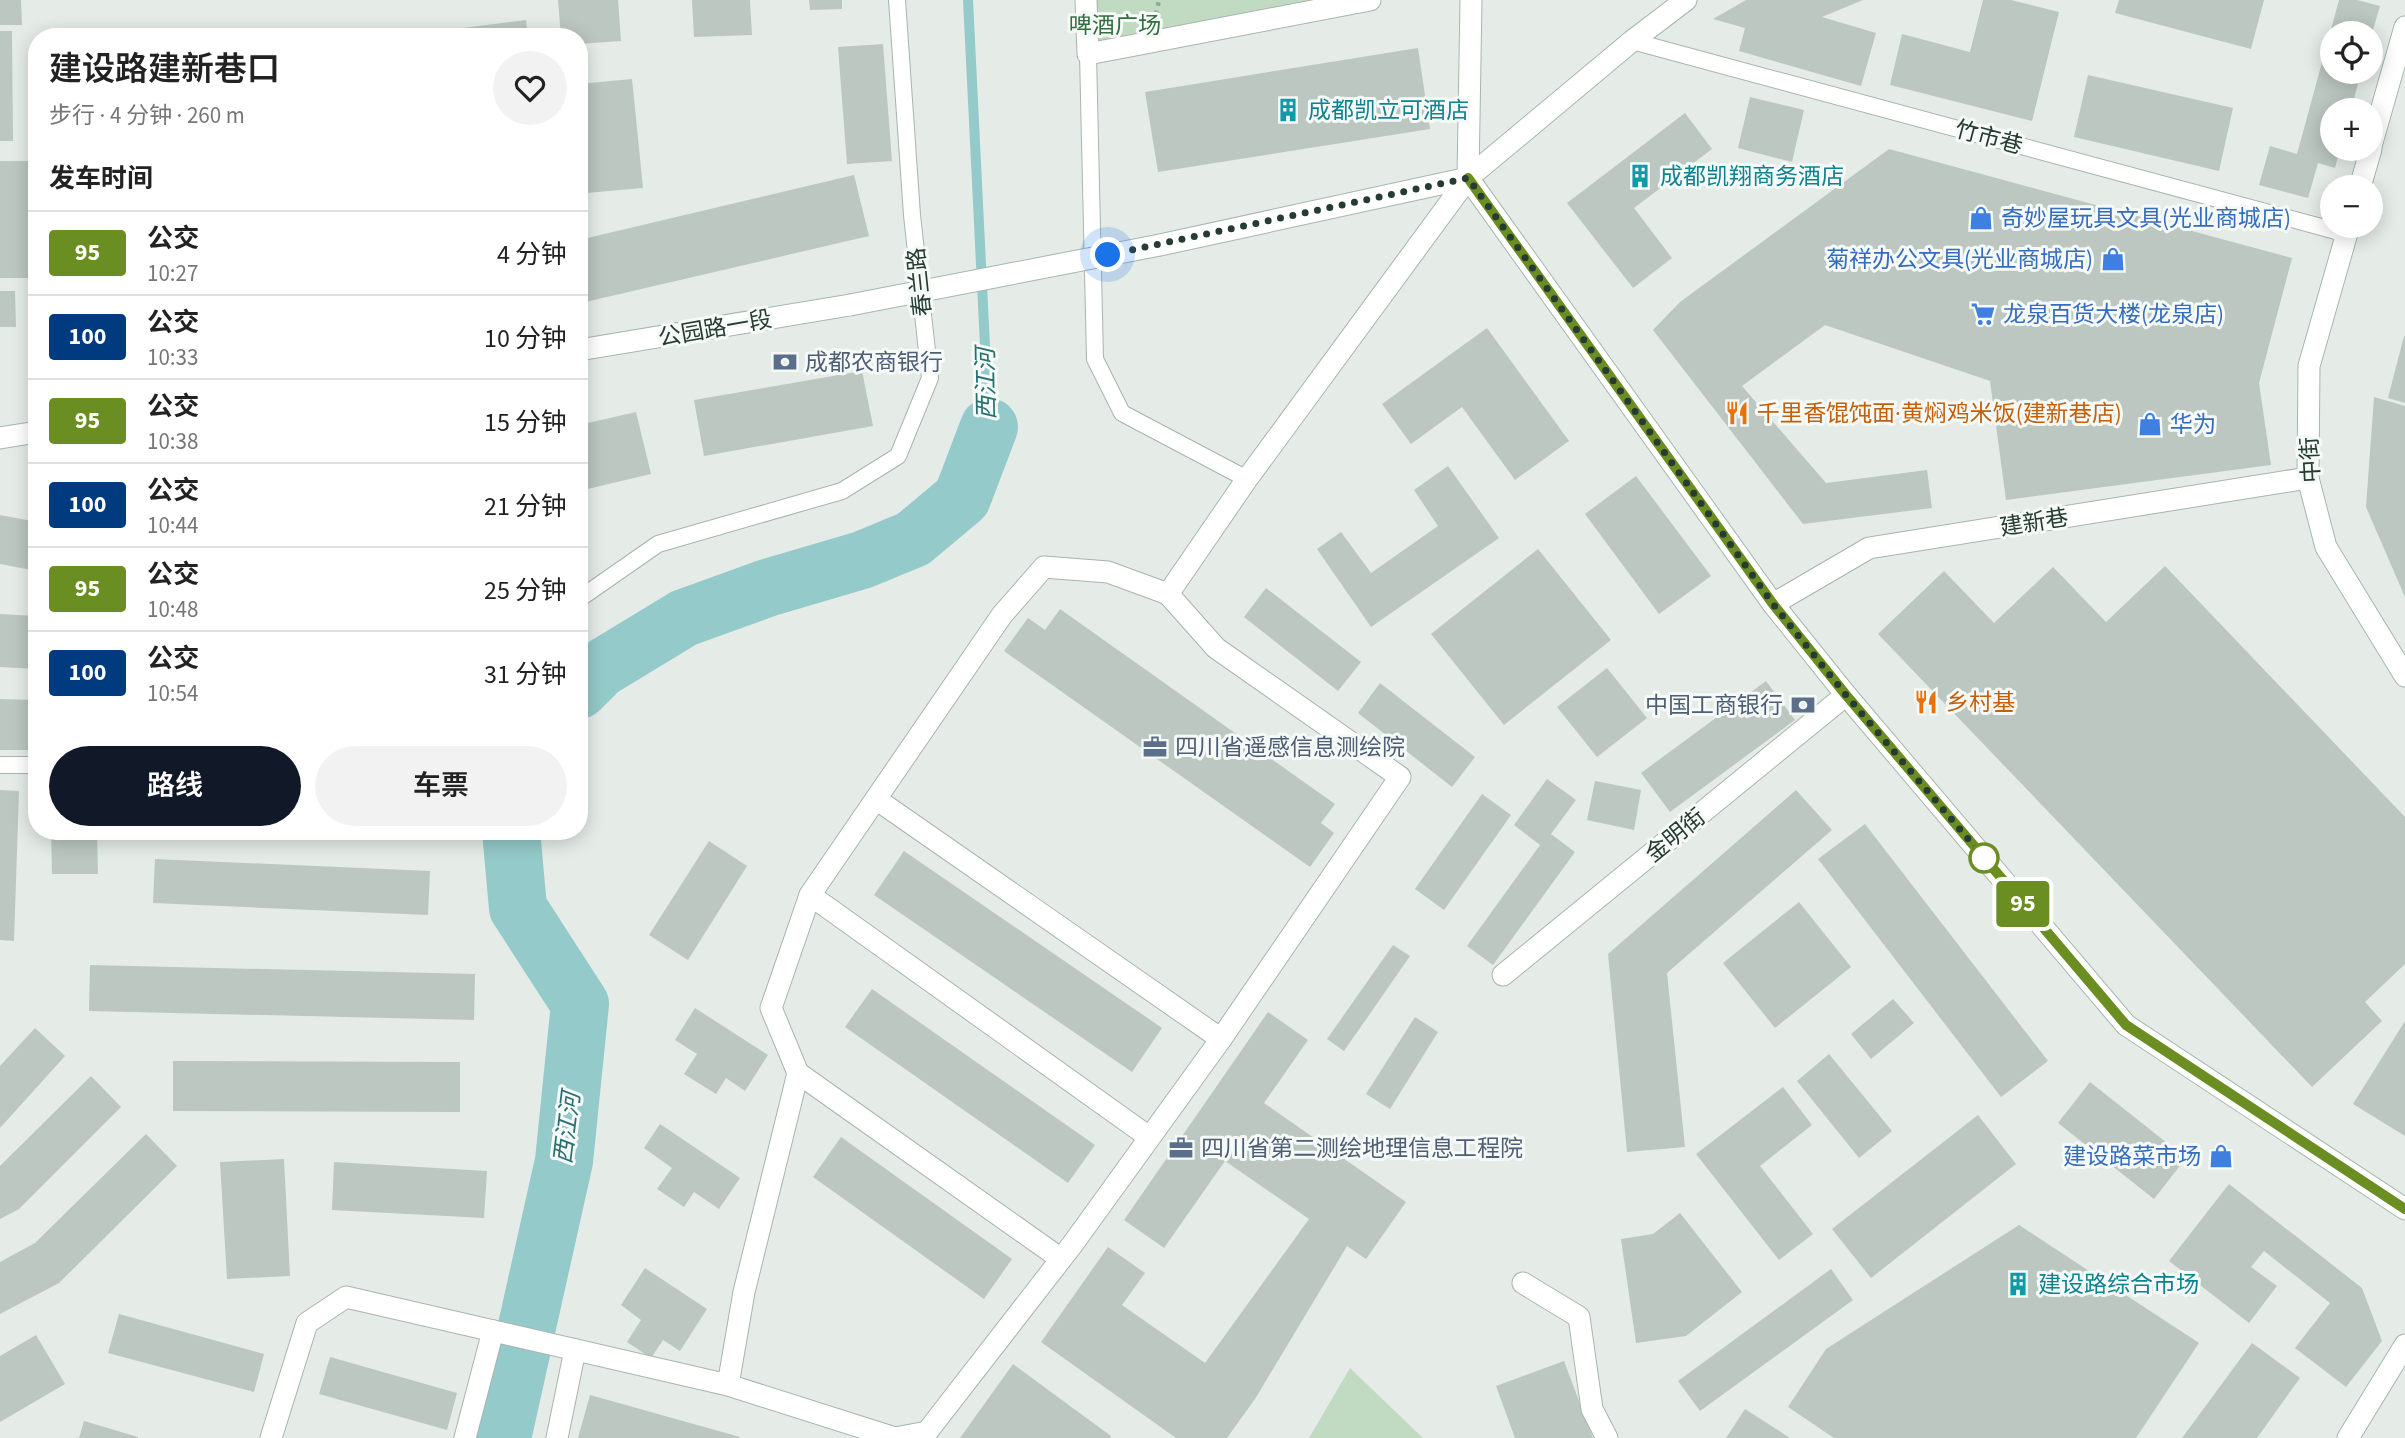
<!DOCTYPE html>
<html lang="zh">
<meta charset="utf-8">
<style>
body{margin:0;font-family:"Source Sans 3","Noto Sans SC",sans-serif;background:#f2f2f2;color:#222;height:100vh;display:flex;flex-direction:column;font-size:26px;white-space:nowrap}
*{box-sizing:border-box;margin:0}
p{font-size:23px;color:#767676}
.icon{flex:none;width:38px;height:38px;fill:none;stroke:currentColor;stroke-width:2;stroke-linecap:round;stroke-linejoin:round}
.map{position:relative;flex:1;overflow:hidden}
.side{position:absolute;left:28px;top:28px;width:560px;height:812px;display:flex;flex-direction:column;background:#fff;border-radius:28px;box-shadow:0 4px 18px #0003}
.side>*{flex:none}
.badge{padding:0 14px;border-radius:5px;font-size:24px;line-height:46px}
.fabs{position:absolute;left:2320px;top:21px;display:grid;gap:14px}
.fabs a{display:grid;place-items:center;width:63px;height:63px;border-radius:50%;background:#fff;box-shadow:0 4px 18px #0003;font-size:35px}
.you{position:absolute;width:35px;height:35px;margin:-18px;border:5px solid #fff;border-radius:50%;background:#1a73e8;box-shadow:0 0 0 10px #1a73e833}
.map>.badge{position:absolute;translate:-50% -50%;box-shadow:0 0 0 4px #fff}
h2{padding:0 21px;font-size:26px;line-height:63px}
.round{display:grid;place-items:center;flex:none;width:74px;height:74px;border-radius:37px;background:#f2f2f2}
.summary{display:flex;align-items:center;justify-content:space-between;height:119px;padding:0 21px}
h1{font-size:33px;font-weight:600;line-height:52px}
.action{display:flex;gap:14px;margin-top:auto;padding:14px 21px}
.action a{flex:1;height:80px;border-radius:42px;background:#111827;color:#fff;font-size:28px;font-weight:600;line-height:80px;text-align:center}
.action a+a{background:#f2f2f2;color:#222}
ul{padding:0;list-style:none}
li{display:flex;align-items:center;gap:21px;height:84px;padding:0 21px;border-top:2px solid #e0e0e0}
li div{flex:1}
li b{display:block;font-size:26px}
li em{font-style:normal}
li .badge{min-width:77px;font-weight:700;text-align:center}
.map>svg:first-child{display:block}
.park{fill:#c1dbc3}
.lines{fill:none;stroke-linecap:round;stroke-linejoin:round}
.stream{stroke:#94cac9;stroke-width:10}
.river{stroke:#94cac9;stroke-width:58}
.building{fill:#bbc7c0}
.lane-casing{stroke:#a8b4ae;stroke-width:18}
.street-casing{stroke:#a8b4ae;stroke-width:23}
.secondary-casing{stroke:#a5b7ae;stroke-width:23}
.path{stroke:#89ac9b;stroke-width:4.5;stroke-dasharray:3.5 5;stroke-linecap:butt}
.lane{stroke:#fff;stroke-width:16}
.street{stroke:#fff;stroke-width:21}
.secondary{stroke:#fff;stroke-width:21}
.secondary-bridge-casing{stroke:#a5b7ae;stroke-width:23;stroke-linecap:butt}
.secondary-bridge{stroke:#fff;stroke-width:21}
.line-casing{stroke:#fff;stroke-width:16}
.line{stroke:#6b8e23;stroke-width:10}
.walk{stroke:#263c32;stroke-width:7;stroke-dasharray:0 12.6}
.stop-dot{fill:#fff;stroke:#6b8e23;stroke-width:3.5}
.labels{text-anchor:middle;stroke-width:6;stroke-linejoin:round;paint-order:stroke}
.park-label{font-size:23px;fill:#356e41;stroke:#f5f9f7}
.culture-label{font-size:23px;fill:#0d838f;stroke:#f5f9f7;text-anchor:start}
.street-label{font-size:23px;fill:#263c32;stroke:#f5f9f7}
.shop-label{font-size:23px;fill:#366cbe;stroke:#f5f9f7;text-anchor:start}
.service-label{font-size:23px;fill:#4e5e75;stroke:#f5f9f7;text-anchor:start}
.food-label{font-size:23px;fill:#c56008;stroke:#f5f9f7;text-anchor:start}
.water-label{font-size:24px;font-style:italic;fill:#277171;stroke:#f5f9f7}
</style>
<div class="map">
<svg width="2405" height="1438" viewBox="0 0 2405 1438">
<rect width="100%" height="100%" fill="#e5ece8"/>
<g class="park">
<path d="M1086,0h284l-282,54z"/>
<path d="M1350,1368l73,70h-114z"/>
</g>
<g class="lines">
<path class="stream" d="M968,0l21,427"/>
<g class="river">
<path d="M579,690l21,-21 84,-51 83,-30 95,-28 51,-21 49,-41 27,-71"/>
<path d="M502,1438l62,-277 16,-157 -62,-96 -7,-77"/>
</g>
</g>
<g class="building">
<path d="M0,0h21l1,25h-22z"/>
<path d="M558,0h60l3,41 -42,3v-7h-18z"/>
<path d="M692,0h58l2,35 -58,2z"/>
<path d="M809,0h33v9l-32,1z"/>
<path d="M1746,0h117l-41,17 54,16 -15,53 -122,-35 6,-23 -32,-9z"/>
<path d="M1983,0h28l48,12 -27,109 -142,-36 12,-51 68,18z"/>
<path d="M2119,0h145l-13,49 -136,-36z"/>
<path d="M2339,0h18l23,6 -8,27h-39v39h28l-10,38h-18v39h7l-5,19 -17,-5 -10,35 -49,-13 11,-39 27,8z"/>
<path d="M526,20l2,17h-121v-2z"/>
<path d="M0,31h12l1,110h-13z"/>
<path d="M883,44l9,117 -45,3 -9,-117z"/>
<path d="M1418,48l12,81 -272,43 -13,-80z"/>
<path d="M2088,75l145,33 -14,63 -145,-34z"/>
<path d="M632,79l11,109 -57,5 -7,-67v-42z"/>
<path d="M1750,97l54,13 -12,52 -54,-14z"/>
<path d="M1685,113l27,36 -78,59 38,50 -39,30 -66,-85z"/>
<path d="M1889,149l403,109 -33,125 12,82 -265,35 -16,-119 -165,-56 -83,61 84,97 101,-13 5,38 -129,16 -150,-194 27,-28z"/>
<rect x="0" y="161" width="37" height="117"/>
<path d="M854,175l15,61 -288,67 -2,-8v-55z"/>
<path d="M0,291h15l1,36h-16z"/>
<path d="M1487,328l82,113 -54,39 -53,-73 -51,37 -29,-40z"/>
<path d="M2404,336h1v67l-17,-5z"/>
<path d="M862,371l11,55 -169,30 -10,-56z"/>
<path d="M2374,397l31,9v191l-39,-90z"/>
<path d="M636,412l15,62 -72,17v-66z"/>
<path d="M1448,466l51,72 -128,89 -54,-78 24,-17 30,41 67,-47 -24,-36z"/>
<path d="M1636,476l75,100 -52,38 -74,-100z"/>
<path d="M0,515l37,7v49l-37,-7z"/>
<path d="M1538,549l73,91 -107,85 -73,-91z"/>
<path d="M2165,566l240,251v147l-40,38 17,19 -70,66 -434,-453 66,-63 50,52 59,-56 53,55z"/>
<path d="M1266,588l95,74 -23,29 -94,-74z"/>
<path d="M1060,609l275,195 -14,19 13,10 -24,34 -306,-216 24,-33 17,12z"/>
<path d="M0,614l37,2v53l-37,-2z"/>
<path d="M1607,668l40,50 -50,39 -40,-50z"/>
<path d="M1766,681l29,39 -125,92 -29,-39z"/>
<path d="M1380,683l95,74 -23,30 -94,-74z"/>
<path d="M0,699l37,1v50h-37z"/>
<path d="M1547,779l29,21 -25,34 24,18 -82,113 -26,-19 73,-101 -26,-20z"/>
<path d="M1595,781l46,9 -7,40 -47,-10z"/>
<path d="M0,790l19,1 -5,150 -14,-1z"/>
<path d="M1796,790l36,40 -165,143 18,174 -58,5 -19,-198z"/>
<path d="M1482,794l29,21 -67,95 -29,-21z"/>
<path d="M1865,824l183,237 -47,36 -183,-238z"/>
<path d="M51,831h46l1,43h-46z"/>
<path d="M709,841l38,25 -59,94 -39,-25z"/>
<path d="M904,851l258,177 -30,44 -258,-177z"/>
<path d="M155,859l275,12 -2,44 -275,-12z"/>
<path d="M1799,902l52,65 -76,61 -52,-65z"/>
<path d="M1393,945l17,11 -66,95 -17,-12z"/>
<path d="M90,965l385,9 -1,46 -385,-9z"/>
<path d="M872,989l223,156 -27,38 -223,-156z"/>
<path d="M1893,999l21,24 -43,36 -20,-25z"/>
<path d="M695,1008l73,47 -23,36 -19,-13 -10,16 -32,-20 13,-20 -22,-14z"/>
<path d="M1268,1012l40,28 -44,63 142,99 -40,57 -19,-13 -92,153 -28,39h-51l-135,-96 67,-95 37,26 -23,32 83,58 104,-144 -84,-58 -61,87 -40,-28z"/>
<path d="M1415,1017l23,15 -48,77 -24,-15z"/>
<path d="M2405,1021v115l-52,-32z"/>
<path d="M35,1028l30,28 -65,72v-62z"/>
<path d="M1829,1054l63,77 -33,27 -62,-77z"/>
<path d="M173,1061l287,1v50l-287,-1z"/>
<path d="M91,1076l30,31 -102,102 -19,10v-53z"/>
<path d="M2090,1082l96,76 -32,41 -96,-76z"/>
<path d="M1783,1087l29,38 -52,41 53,68 -34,26 -83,-106z"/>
<path d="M1978,1115l38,49 -145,114 -39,-49z"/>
<path d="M660,1124l80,54 -21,31 -25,-17 -10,15 -27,-18 15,-21 -28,-20z"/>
<path d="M146,1134l31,32 -118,117 -59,31v-52l35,-19z"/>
<path d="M841,1137l171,122 -28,40 -171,-122z"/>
<path d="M284,1159l6,117 -63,3 -7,-117z"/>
<path d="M334,1162l153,9 -3,47 -152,-8z"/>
<path d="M2229,1184l133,104 20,53 -36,46 -51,-39 35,-45 -66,-52 -13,16 26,19 -28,37 -80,-62z"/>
<path d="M1680,1213l62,79 -56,44 -50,7 -15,-104 32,-5z"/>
<path d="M2019,1225l180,118 -63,95h-302l-46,-31 38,-58z"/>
<path d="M645,1268l62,41 -27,42 -17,-11 -12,18 -24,-16 14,-22 -20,-15z"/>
<path d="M1831,1269l22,31 -153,111 -22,-30z"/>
<path d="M119,1314l145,40 -10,38 -146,-39z"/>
<path d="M36,1335l29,49 -65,38v-66z"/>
<path d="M2252,1343l48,35 -43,60h-75z"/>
<path d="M330,1357l127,36 -10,37 -128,-36z"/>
<path d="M1564,1361l29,77h-78l-19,-52z"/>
<path d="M1013,1364l98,72 -1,2h-150z"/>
<path d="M590,1395l150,42 -1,1h-161z"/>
<path d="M1745,1409l45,29h-64z"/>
<path d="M84,1421l54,16v1h-59z"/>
</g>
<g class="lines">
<g class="lane-casing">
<g id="lane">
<path d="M1632,41l715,193"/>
<path d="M1088,54l7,305 27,54 125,66"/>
<path d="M579,599l79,-55 184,-53 56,-35 32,-78 -18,-163 -15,-215"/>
<path d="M0,765h37"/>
</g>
</g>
<g class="street-casing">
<g id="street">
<path d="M1086,0l2,54 282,-54"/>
<path d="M1168,594l79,-115 221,-301"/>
<path d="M1773,604l96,-56 439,-70"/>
<path d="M876,799l345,240"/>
<path d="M810,895l339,242"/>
<path d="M1503,975l343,-280"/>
<path d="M798,1073l263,186"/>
<path d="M1523,1283l56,34 13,92 15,29"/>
<path d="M271,1438l36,-115 39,-26 382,88 167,53 32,-6 145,-187 149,-206 179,-262 -184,-129 -48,-54 -60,-22 -64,-5 -42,48 -192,280 -39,113 27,65 -54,219 -16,93"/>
<path d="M465,1438l28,-107"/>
<path d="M557,1438l18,-88"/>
</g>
</g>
<g class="secondary-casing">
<g id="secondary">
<path d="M2371,146l34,-119"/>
<path d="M1468,178l305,426 73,91 280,330 279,184"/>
<path d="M1468,178l3,-178"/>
<path d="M2360,187l11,-38"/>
<path d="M2349,226l-40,140 -1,112 18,69 79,129"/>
<path d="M1160,245l308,-67 164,-137 54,-41"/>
<path d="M579,350l271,-45"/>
<path d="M0,438l37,-6"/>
<path d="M2348,1438l57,-93"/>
</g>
</g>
<path class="path" d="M1156,14l3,-14"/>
<use href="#lane" class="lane"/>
<use href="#street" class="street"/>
<use href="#secondary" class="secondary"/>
<g class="secondary-bridge-casing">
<path id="secondary-bridge" d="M850,305l310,-60"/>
</g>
<use href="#secondary-bridge" class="secondary-bridge"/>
</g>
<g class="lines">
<g class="line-casing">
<path id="line" d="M1468,178l305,426 73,91 280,330 279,184"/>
</g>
<use href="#line" class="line"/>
<path class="walk" d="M1108,255l360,-77 305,426 73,91 140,165 -2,-2"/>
</g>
<defs>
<g id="building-bare" transform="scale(1.89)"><path d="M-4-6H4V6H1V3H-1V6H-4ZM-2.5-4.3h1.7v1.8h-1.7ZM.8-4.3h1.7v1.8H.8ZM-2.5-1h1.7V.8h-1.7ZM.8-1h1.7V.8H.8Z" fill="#0f9aa8" stroke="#f5f9f7" stroke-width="2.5" paint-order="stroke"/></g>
<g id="shop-bare" transform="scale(1.89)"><path d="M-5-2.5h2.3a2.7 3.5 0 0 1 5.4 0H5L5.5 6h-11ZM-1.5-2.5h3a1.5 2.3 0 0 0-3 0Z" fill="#3f7fe0" stroke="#f5f9f7" stroke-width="2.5" paint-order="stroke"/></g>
<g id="supermarket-bare" transform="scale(1.89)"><path d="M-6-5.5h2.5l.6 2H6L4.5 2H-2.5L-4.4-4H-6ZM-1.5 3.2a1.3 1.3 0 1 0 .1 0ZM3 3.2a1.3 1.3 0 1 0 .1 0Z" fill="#3f7fe0" stroke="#f5f9f7" stroke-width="2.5" paint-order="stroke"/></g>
<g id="bank-bare" transform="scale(1.89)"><path d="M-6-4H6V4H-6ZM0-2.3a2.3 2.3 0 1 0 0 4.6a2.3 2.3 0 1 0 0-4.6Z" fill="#5c6f8a" stroke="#f5f9f7" stroke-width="2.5" paint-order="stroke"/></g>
<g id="restaurant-bare" transform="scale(1.89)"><path d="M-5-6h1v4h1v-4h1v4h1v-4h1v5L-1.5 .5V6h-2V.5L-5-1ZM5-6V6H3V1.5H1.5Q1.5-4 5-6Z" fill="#e8710a" stroke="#f5f9f7" stroke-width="2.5" paint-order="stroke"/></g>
<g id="office-bare" transform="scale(1.89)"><path d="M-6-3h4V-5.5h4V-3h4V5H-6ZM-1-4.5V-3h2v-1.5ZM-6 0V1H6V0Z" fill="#5c6f8a" stroke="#f5f9f7" stroke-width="2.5" paint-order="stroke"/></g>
</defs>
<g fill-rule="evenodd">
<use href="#building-bare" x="1288" y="110"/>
<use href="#building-bare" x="1640" y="176"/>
<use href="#shop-bare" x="1981" y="218"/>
<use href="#shop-bare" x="2113" y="259"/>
<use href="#supermarket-bare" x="1983" y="314"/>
<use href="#bank-bare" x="785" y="362"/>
<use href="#restaurant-bare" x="1737" y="413"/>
<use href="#shop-bare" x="2150" y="424"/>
<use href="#restaurant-bare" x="1926" y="702"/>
<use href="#bank-bare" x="1803" y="705"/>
<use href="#office-bare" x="1155" y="747"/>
<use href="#office-bare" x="1181" y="1148"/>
<use href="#shop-bare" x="2221" y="1156"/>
<use href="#building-bare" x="2018" y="1284"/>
</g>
<circle class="stop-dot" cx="1984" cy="858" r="14"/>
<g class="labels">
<g class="park-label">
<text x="1115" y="33">啤酒广场</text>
</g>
<g class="culture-label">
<text x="1308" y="118">成都凯立可酒店</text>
<text x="1660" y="184">成都凯翔商务酒店</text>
<text x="2038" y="1292">建设路综合市场</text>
</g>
<g class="street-label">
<text transform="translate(1989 137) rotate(15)" y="8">竹市巷</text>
<text transform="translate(919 282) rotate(-96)" y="8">春兰路</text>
<text transform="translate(715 328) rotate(-10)" y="8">公园路一段</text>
<text transform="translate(2310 460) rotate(-93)" y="8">中街</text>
<text transform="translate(2034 522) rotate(-9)" y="8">建新巷</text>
<text transform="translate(1675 835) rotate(-39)" y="8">金明街</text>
</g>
<g class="shop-label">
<text x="2001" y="226">奇妙屋玩具文具(光业商城店)</text>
<text x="2093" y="267" text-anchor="end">菊祥办公文具(光业商城店)</text>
<text x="2003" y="322">龙泉百货大楼(龙泉店)</text>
<text x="2170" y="432">华为</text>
<text x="2201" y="1164" text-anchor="end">建设路菜市场</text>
</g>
<g class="service-label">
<text x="805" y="370">成都农商银行</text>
<text x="1783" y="713" text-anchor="end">中国工商银行</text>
<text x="1175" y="755">四川省遥感信息测绘院</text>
<text x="1201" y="1156">四川省第二测绘地理信息工程院</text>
</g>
<g class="food-label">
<text x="1757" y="421">千里香馄饨面·黄焖鸡米饭(建新巷店)</text>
<text x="1946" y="710">乡村基</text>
</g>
<g class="water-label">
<text transform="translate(986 384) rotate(-91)" y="8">西江河</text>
<text transform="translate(567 1128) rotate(-83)" y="8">西江河</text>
</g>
</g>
</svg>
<div class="fabs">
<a><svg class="icon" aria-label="locate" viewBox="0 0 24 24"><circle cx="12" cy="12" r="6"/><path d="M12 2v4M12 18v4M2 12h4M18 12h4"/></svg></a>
<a>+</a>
<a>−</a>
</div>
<div class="you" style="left:1108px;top:255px"></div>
<b class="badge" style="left:2023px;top:904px;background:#6b8e23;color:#fff">95</b>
<section class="side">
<div class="summary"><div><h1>建设路建新巷口</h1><p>步行 · 4 分钟 · 260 m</p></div><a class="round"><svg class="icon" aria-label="heart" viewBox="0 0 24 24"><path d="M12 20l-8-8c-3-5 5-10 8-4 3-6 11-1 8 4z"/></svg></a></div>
<h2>发车时间</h2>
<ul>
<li><span class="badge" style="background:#6b8e23;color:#fff">95</span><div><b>公交</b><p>10:27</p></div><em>4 分钟</em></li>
<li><span class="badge" style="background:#003b80;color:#fff">100</span><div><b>公交</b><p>10:33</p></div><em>10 分钟</em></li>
<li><span class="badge" style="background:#6b8e23;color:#fff">95</span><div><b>公交</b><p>10:38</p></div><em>15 分钟</em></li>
<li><span class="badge" style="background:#003b80;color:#fff">100</span><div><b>公交</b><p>10:44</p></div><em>21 分钟</em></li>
<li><span class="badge" style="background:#6b8e23;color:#fff">95</span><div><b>公交</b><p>10:48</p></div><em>25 分钟</em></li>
<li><span class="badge" style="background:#003b80;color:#fff">100</span><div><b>公交</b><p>10:54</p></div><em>31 分钟</em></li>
</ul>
<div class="action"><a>路线</a><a>车票</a></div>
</section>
</div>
